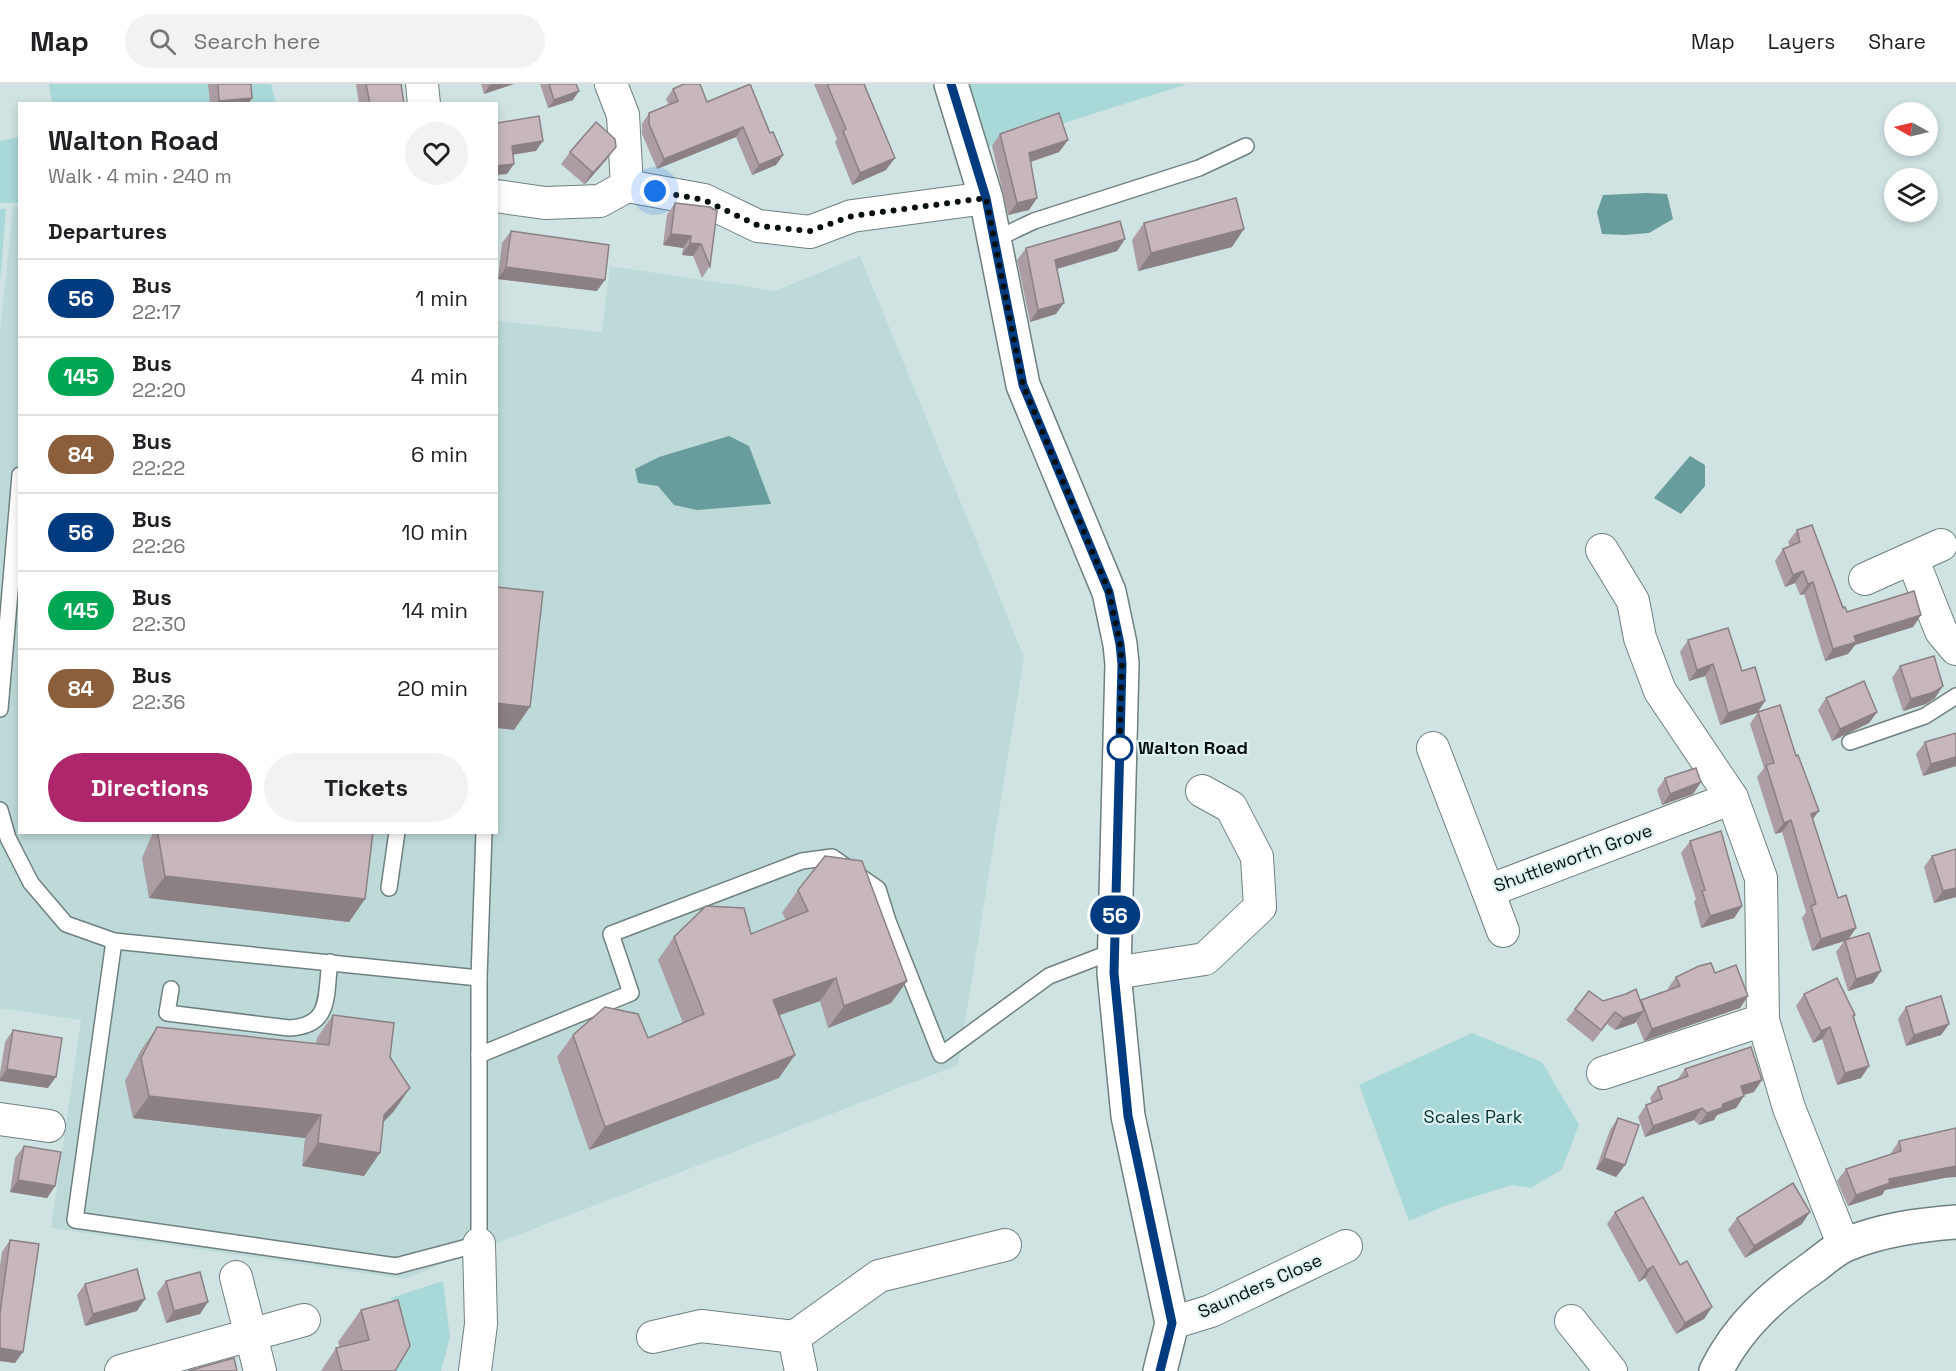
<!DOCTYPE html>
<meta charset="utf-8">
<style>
body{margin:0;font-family:"Space Grotesk",sans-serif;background:#f2f2f2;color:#202124;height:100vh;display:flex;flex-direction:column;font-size:22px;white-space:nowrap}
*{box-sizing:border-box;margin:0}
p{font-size:20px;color:#757577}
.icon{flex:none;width:33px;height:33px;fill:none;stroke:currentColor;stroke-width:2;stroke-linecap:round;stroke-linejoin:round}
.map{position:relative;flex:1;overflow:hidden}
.details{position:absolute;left:18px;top:18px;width:480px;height:732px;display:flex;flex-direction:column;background:#fff;border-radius:0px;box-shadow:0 3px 9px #0003}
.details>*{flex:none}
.badge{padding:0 12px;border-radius:20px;font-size:21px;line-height:39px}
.needle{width:39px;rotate:278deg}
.buttons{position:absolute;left:1884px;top:18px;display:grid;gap:12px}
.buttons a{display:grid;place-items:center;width:54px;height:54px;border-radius:50%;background:#fff;box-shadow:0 3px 9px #0003;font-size:30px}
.you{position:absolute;width:30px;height:30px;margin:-15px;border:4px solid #fff;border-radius:50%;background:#1a73e8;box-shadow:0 0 0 9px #1a73e833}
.map>.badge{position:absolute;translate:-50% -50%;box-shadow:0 0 0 3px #fff}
h2{padding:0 30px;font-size:22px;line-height:54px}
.round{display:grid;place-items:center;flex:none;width:63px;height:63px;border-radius:32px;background:#f2f2f2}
.headline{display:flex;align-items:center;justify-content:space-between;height:102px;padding:0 30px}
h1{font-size:28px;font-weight:600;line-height:45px}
.cta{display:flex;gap:12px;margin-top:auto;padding:12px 30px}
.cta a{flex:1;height:69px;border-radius:36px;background:#ae266b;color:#fff;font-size:24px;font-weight:600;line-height:69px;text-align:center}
.cta a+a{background:#f2f2f2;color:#202124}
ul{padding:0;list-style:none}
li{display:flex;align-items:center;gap:18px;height:78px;padding:0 30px;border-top:2px solid #e0e0e0}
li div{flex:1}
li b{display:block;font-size:22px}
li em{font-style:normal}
li .badge{min-width:66px;font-weight:700;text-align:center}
header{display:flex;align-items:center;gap:36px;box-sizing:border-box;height:84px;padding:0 30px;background:#fff;border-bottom:2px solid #e0e0e0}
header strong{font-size:28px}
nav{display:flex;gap:33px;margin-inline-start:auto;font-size:21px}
.search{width:420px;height:54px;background:#f2f2f2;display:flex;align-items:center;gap:15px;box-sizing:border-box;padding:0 21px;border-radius:33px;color:#757577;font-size:22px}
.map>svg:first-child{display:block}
.built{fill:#bddad9}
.green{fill:#a9d8d8}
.water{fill:#699c9c}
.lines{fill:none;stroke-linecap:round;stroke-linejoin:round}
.lane-casing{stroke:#6e807f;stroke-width:18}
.street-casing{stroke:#6e807f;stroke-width:34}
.secondary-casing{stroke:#6e807f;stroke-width:36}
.lane{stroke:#fff;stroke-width:15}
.street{stroke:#fff;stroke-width:32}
.secondary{stroke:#fff;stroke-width:33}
.wall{fill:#ab9da3}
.shaded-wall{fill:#8b8084}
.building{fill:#c7b7bd;stroke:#8b8084;stroke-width:1.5}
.line-casing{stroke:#fff;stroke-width:14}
.line{stroke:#003b80;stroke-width:9}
.walk{stroke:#080f0f;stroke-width:6;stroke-dasharray:0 10.8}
.stop-dot{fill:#fff;stroke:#003b80;stroke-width:3}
.labels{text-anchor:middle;stroke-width:4.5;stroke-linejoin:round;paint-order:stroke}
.stop-label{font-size:18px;font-weight:bold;fill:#080f0f;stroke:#ddf0f0;text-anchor:start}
.street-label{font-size:18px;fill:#080f0f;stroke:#ddf0f0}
.park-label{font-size:18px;fill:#003232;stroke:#ddf0f0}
</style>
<header>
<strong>Map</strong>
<div class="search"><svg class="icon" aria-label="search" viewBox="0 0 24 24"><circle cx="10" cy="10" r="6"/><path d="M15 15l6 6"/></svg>Search here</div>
<nav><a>Map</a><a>Layers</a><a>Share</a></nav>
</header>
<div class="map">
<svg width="1956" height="1287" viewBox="0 0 1956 1287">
<rect width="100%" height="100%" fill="#d0e3e3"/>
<path class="built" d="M13,123h7v625h476l1,-511 105,11 8,-66 165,25 85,-35 164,401 -66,408 -554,214 -353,-51 30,-208 -81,-12v-677z"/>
<g class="green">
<path d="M49,0h222l5,19h-224z"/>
<path d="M964,0h223l-199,63z"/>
<path d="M19,53v66h-19v-62z"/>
<path d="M0,125h6l-6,75z"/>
<path d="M1472,949l70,29 37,63 -17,44 -31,19 -19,-3 -65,20 -38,16 -50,-136z"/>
<path d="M443,1197l7,56 -9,34h-50l8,-21 -8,-52z"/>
</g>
<g class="water">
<path d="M1647,109l20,1 6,25 -24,14 -24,2 -23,-1 -5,-22 6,-17z"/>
<path d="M729,352l20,10 22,58 -74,6 -23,-5 -16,-19 -20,-3 -3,-14 24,-12z"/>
<path d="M1690,372l15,9v21l-24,28 -27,-16z"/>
</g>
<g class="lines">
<g class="lane-casing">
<g id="lane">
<path d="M994,156l40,-19 165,-53 47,-22"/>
<path d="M0,625l20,-234"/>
<path d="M1850,658l75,-26 31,-20"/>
<path d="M0,726l8,28 23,45 35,41 48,17 365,37"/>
<path d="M389,804l8,-56"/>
<path d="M114,857l-39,279 321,46 83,-22v-266l5,-146"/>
<path d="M171,905l-4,24 122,15c43,-2 36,-32 41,-66"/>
<path d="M479,971l152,-62 -20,-59 191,-73 30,-4 46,32 10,32 53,134 108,-79 65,-25"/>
</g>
</g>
<g class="street-casing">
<g id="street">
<path d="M422,0l2,20"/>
<path d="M611,0l12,31 4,71"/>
<path d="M496,112l49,7 55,-2 27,-15 77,14 54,26 52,6 42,-16 134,-18"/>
<path d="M1602,466l31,51 7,37 20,53 72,107 29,80 2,142 26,88 55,138"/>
<path d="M1912,474l29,73 15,18"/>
<path d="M1865,495l76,-34"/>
<path d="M1433,664l55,143 244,-93"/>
<path d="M1488,807l15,40"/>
<path d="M1114,889l91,-14 55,-52 -3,-50 -26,-50 -29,-16"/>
<path d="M1603,989l160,-53"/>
<path d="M0,1035l49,7"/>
<path d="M236,1193l24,94"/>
<path d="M1571,1237l40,50"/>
<path d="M1172,1239l39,-12 135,-65"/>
<path d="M653,1253l48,-11 93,11 85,-61 126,-31"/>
<path d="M794,1253l7,34"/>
<path d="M121,1287l183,-51"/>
<path d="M475,1287l6,-47 -2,-80"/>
</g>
</g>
<g class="secondary-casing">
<g id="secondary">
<path d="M951,0l35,114 37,187 86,207 11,52 2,20 -8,309 14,143 44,207 -12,48"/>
<path d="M1716,1287c22,-45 58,-77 99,-105 9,-7 19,-16 30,-21 35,-15 73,-20 111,-23"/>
</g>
</g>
<use href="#lane" class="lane"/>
<use href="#street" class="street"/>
<use href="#secondary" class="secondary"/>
</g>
<g class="wall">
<path d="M208,0h43l1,14 -4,6h-38z"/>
<path d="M356,0h45l3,20h-45z"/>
<path d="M481,0h33l-30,10z"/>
<path d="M540,0h36l-3,16 -25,8z"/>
<path d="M814,0h51l21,86 -34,15 -17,-43 2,-3z"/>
<path d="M673,5l34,13 63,31 13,22 -7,10 -24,10 -16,-38 -79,32 -15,-35v-10l7,-11 20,-8 -3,-6z"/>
<path d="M1000,50l68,6 -9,12 -28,10 6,36 -8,12 -21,5 -16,-69z"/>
<path d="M570,68l37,7 -21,24 -2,1 -23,-20z"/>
<path d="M675,119l35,4v59l-8,12 -9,-22 -11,-1 1,-7 -20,-3 4,-30z"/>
<path d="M1144,139l88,24 -94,24 -6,-31z"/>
<path d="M511,147l86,60 -99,-12 4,-36z"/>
<path d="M1125,155l-8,12 -60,18 -1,45 -26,8 -13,-62 9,-12z"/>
<path d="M1797,446l50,82 74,3 -8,12 -58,18 -7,9 -23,7 -21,-67 -4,1 -5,-12 -10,4 -10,-26 8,-12 7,-2 -2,-5z"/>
<path d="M1688,556l54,31 23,30 -8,12 -37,12 -15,-49 -16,5 -9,-29z"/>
<path d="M1900,582l35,32 -9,6 -23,7 -11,-33z"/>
<path d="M1826,614l51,14 -8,11 -37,18 -14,-31z"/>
<path d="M1758,628l55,108 36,119 24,44 -25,8 -12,-39 8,-11 -32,10 -10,-33 4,-6 -24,-80 -7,2 -18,-57 7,-9 -14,-44z"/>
<path d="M1956,649v33l-33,10 -7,-22 9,-12z"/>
<path d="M1665,694l36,4 -8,12 -31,11 -5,-15z"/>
<path d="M153,748h220l-8,67 -16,23 -200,-24 -7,-40z"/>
<path d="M1690,757l52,65 -8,12 -33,10 -7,-26 2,-3 -15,-46z"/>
<path d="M1932,772l24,41 -22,6 -10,-36z"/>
<path d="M798,806l109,91 -16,22 -63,25 -8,-27 -41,14v63l-190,72 -32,-93 16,-22 75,3 35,-15 -25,-63 16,-23 77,-3 35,-14 -4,-7z"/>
<path d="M1715,889l33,23 -8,12 -96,33 -8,-20 -1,2 -20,7 -8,-6 -14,18 -27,-22 9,-11 28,-8h37l1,-1 27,-10v-2l8,-11z"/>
<path d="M1804,910l51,21 -1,2 15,49 -8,12 -24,7 -15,-46 -9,4 -17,-37z"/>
<path d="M1906,923l43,17 -8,11 -35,11 -8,-27z"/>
<path d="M333,931l57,42 4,54 -11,11 -19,54 -62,-10 3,-28 -172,-20 -8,-37 16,-31 16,-23 159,17 1,-6z"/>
<path d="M13,946l35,58 -48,-7v-8l5,-31z"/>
<path d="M1685,985l69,23 -11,3 1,1 -8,12 -19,7 -3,5 -15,5 -5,-5 -49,17 -7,-20 8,-12 6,-2 -2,-5 8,-11 19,-7z"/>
<path d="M1618,1034l7,47 -9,12 -20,-8 14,-39z"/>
<path d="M1899,1057l45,37 -59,12 -3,5 -34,11 -11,-25 9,-12 45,-15v-1z"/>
<path d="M24,1062l31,40 -8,12 -37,-6 5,-34z"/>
<path d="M1615,1128l97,95 -8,12 -28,15 -31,-56 -6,4 -32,-58z"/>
<path d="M1737,1134l65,6 -57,34 -17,-28z"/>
<path d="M10,1156l5,123 -15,-2v-96l2,-13z"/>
<path d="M166,1197l34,33 -34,9 -9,-30z"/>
<path d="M85,1200l52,27 -52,15 -8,-31z"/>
<path d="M361,1226l34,61h-74l15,-23h4l-2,-6z"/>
</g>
<g class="shaded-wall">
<path d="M494,0h20l-30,10 6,-9z"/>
<path d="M579,7l-6,9 -25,8 6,-8z"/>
<path d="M252,14l-4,6h-31l2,-3z"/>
<path d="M743,43l-7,10 -79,32 7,-10z"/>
<path d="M1068,56l-9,12 -38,13 8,-12z"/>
<path d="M543,57l-7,10 -31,5 7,-10z"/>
<path d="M616,63l-9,12 -21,24 -2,1 8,-12z"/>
<path d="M783,71l-7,10 -24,10 7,-10z"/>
<path d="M895,74l-9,12 -34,15 8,-12z"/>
<path d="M514,80l-7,10 -11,1v-9z"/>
<path d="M1037,114l-8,12 -21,5 9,-12z"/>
<path d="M1244,145l-12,18 -94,24 13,-18z"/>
<path d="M671,150l20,2 -8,12 -20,-3z"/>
<path d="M1125,155l-8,12 -71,21 9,-12z"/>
<path d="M690,159l11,1 -8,12 -11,-1z"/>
<path d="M506,183l99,13 -8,11 -99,-12z"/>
<path d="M1064,219l-8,11 -26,8 8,-12z"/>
<path d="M1803,487l-8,12 -10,4 8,-12z"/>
<path d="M1813,498l-9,12 -4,1 8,-11z"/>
<path d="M1921,531l-8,12 -58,18 -7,9 -23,7 8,-12 21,-13z"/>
<path d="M1713,580l-8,12 -16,5 8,-11z"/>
<path d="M1943,602l-8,12 -9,6 -23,7 8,-12z"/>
<path d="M1765,617l-8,12 -37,12 8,-12z"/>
<path d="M496,619l34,4 -16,23 -18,-2z"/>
<path d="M1877,628l-8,11 -37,18 8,-12z"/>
<path d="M1956,673v9l-33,10 8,-12z"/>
<path d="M1701,698l-8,12 -31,11 8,-11z"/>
<path d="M1819,727l-9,12 1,-9z"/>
<path d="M1791,736l-9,12 -7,2 9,-11z"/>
<path d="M165,792l200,23 -16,23 -200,-24z"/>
<path d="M1956,804v9l-22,6 9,-12z"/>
<path d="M1742,822l-8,12 -33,10 9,-12z"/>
<path d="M1856,844l-8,12 -36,11 9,-12z"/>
<path d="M1881,887l-8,12 -25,8 8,-12z"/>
<path d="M836,894l-16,23 -63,22 16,-23z"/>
<path d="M907,897l-16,22 -63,25 16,-22z"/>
<path d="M1748,912l-8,12 -96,33 8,-12z"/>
<path d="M1644,927l-9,12 -20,7 8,-12z"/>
<path d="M1949,940l-8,11 -35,11 8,-11z"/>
<path d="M1830,943l-8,12 -9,4 8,-12z"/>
<path d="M795,971l-16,23 -190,72 16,-23z"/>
<path d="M1869,982l-8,12 -24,7 8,-12z"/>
<path d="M7,985l49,8 -8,11 -48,-7v-2z"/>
<path d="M1762,996l-8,12 -21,6 8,-12z"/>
<path d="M410,1004l-16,23 -26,27 16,-23z"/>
<path d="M149,1012l172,19 -16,23 -172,-20z"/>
<path d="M1744,1012l-8,12 -19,7 -3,5 -15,5 8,-12 16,-9z"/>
<path d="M1702,1024l-8,12 -49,17 8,-11z"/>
<path d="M318,1059l62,10 -16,23 -62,-10z"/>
<path d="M1604,1074l21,7 -9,12 -20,-8z"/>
<path d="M1956,1082v11l-12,1 -59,12 -3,5 -34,11 8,-11 33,-16z"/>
<path d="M18,1096l37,6 -8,12 -37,-6z"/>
<path d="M1810,1128l-8,12 -57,34 9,-12z"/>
<path d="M1653,1182l-8,12 -6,4 8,-12z"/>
<path d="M145,1215l-8,12 -52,15 8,-12z"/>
<path d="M208,1218l-8,12 -34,9 8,-12z"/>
<path d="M1712,1223l-8,12 -28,15 9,-11z"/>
<path d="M0,1264l23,4 -8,11 -15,-2z"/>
</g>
<g class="building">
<path d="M218,0h33l1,14 -33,3z"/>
<path d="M366,0h35l3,20h-34z"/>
<path d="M549,0h27l3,7 -25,9z"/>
<path d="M684,0h16l7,18 43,-18 20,49 3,-1 10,23 -24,10 -16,-38 -79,32 -15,-35v-11l29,-12 -5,-12z"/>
<path d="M827,0h37l31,74 -35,15 -17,-42 3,-2z"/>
<path d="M1059,29l9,27 -39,13 8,45 -20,5 -17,-69z"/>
<path d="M539,32l4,25 -31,5 2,18 -18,2v-46l1,3z"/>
<path d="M596,38l19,17 1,8 -22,25h-2l-22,-20z"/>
<path d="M1236,114l8,31 -93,24 -7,-30z"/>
<path d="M675,119l35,4 7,4 -7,55 -9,-22 -11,-1 1,-7 -20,-2z"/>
<path d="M1120,137l5,18 -70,21 9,43 -26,7 -12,-62z"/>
<path d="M511,147l98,14 -4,35 -99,-13z"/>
<path d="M1812,441l31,83 2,-1 2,5 67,-21 7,24 -67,21 2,6 -23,7 -20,-67 -5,2 -5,-13 -10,4 -10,-26 17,-7 -3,-12z"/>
<path d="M496,503l47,5 -13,115 -34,-4z"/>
<path d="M1728,544l14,43 13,-4 10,34 -37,12 -15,-49 -16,6 -9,-30z"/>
<path d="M1934,572l9,30 -9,6 -23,7 -11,-33z"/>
<path d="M1864,597l13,31 -37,17 -14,-31z"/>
<path d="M1780,621l16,51 2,-1 21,56 -8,3 27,84 8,-3 10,33 -35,11 -10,-33 5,-2 -25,-84 -7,3 -18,-58 8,-2 -16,-51z"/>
<path d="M1956,649v24l-25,7 -6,-22z"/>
<path d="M1696,684l5,14 -31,12 -5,-16z"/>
<path d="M1721,747l21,75 -32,10 -8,-25 3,-1 -15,-49z"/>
<path d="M159,748h214l-8,67 -200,-23 -7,-41z"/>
<path d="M1956,765v39l-13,3 -11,-35z"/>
<path d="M825,772l37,5 45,120 -63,25 -8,-28 -63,22 22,55 -190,72 -32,-92 32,-28 33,7 10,24 56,-24 -30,-77 32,-31 38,2 7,26 57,-23 -10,-21z"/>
<path d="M1869,849l12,38 -25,8 -11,-39z"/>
<path d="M1711,879l4,10 21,-8 12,31 -96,33 -11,-29 39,-14 -4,-9 23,-11z"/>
<path d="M1837,894l18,37 -2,1 16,50 -24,7 -15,-46 -9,4 -17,-37z"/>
<path d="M1636,905l8,22 -21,7 -8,-6 -14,18 -26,-21 14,-18 14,10 23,-7z"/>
<path d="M1941,912l8,28 -35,11 -8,-28z"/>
<path d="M333,931l61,8 -4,34 20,31 -26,27 -4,38 -62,-10 3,-28 -172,-19 -8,-38 16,-31 172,18z"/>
<path d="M13,946l49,8 -6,39 -49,-8z"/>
<path d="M1751,963l11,33 -21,6 3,10 -21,8 -1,4 -15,5 -5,-5 -49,18 -7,-21 16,-6 -4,-12 30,-11 -3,-7z"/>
<path d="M1618,1034l21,7 -14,40 -21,-7z"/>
<path d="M1956,1044v38l-67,13 1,4 -34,12 -10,-26 55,-18 -2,-10z"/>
<path d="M24,1062l37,6 -6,34 -37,-6z"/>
<path d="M1793,1099l17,29 -56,34 -17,-28z"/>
<path d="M1643,1113l37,68 7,-4 25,46 -27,16 -32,-57 -6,4 -32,-58z"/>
<path d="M10,1156l29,4 -16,108 -23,-4v-35z"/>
<path d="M137,1185l8,30 -52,15 -8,-30z"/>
<path d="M200,1188l8,30 -34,9 -8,-30z"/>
<path d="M398,1216l12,46 -15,25h-53l-6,-23 33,-8 -8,-30z"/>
<path d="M234,1274l3,13h-49z"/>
</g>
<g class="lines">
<g class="line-casing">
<path id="line" d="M951,0l35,114 37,187 86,207 11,52 2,20 -8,309 14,143 44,207 -12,48"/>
</g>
<use href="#line" class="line"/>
<path class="walk" d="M655,107l49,9 55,26 51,5 42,-15 134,-18 37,187 86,207 11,52 2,20 -3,96 1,-12"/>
</g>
<circle class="stop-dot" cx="1120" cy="664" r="12"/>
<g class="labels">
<g class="stop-label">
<text x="1138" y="670">Walton Road</text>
</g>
<g class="street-label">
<text transform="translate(1573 774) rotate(-20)" y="6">Shuttleworth Grove</text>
<text transform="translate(1260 1202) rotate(-24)" y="6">Saunders Close</text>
</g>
<g class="park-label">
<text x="1473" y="1039">Scales Park</text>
</g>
</g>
</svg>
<div class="buttons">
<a><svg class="needle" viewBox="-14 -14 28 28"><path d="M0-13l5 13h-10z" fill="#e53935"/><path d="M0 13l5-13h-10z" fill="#757577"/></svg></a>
<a><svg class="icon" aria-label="layers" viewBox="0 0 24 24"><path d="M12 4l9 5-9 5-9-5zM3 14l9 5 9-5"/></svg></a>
</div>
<div class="you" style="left:655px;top:107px"></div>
<b class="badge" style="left:1115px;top:831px;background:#003b80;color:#fff">56</b>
<section class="details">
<div class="headline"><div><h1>Walton Road</h1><p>Walk · 4 min · 240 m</p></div><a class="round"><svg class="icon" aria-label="heart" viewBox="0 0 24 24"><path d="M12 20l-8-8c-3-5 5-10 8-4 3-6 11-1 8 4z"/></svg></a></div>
<h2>Departures</h2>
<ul>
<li><span class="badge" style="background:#003b80;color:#fff">56</span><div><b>Bus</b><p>22:17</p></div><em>1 min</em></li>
<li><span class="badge" style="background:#00a651;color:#fff">145</span><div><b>Bus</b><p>22:20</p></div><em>4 min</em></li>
<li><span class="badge" style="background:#8b5e3c;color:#fff">84</span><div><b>Bus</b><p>22:22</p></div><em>6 min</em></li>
<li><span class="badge" style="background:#003b80;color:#fff">56</span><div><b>Bus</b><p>22:26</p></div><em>10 min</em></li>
<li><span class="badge" style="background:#00a651;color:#fff">145</span><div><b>Bus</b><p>22:30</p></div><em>14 min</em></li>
<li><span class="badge" style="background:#8b5e3c;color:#fff">84</span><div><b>Bus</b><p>22:36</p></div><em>20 min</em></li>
</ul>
<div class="cta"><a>Directions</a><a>Tickets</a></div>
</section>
</div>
